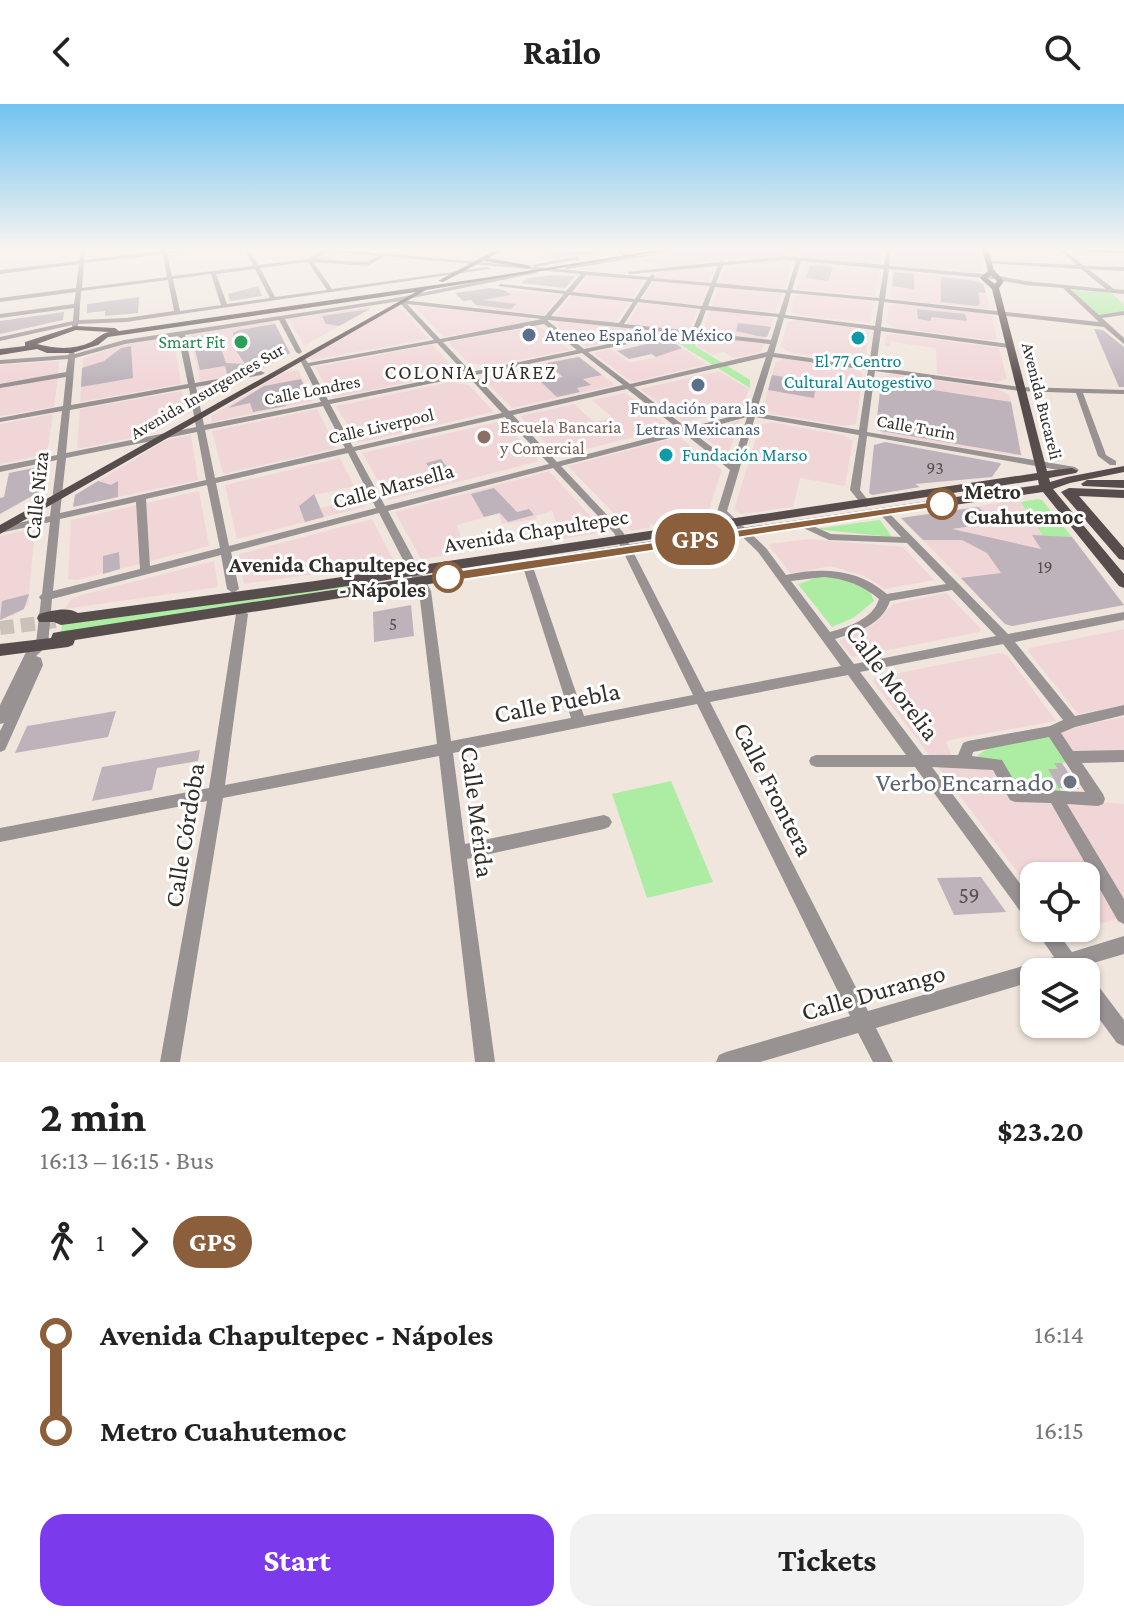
<!DOCTYPE html>
<meta charset="utf-8">
<style>
body{margin:0;font-family:"Crimson Pro",serif;background:#f2f2f2;color:#222;height:100vh;display:flex;flex-direction:column;font-size:30px;white-space:nowrap}
*{box-sizing:border-box;margin:0}
p{font-size:26px;color:#767676}
.icon{flex:none;width:44px;height:44px;fill:none;stroke:currentColor;stroke-width:2;stroke-linecap:round;stroke-linejoin:round}
.map{position:relative;height:958px;overflow:hidden}
.details{display:flex;flex-direction:column;background:#fff;flex:1}
.details>*{flex:none}
.badge{padding:0 16px;border-radius:26px;font-size:28px;line-height:52px}
.buttons{position:absolute;left:1020px;top:758px;display:grid;gap:16px}
.buttons a{display:grid;place-items:center;width:80px;height:80px;border-radius:16px;background:#fff;box-shadow:0 2px 6px #0004;font-size:40px}
.map>.badge{position:absolute;translate:-50% -50%;box-shadow:0 0 0 4px #fff}
.legs{display:flex;align-items:center;gap:12px;height:88px;padding:0 40px;font-size:26px}
.legs p{margin-inline-start:auto}
.head{display:flex;align-items:center;justify-content:space-between;height:136px;padding:0 40px}
h1{font-size:44px;font-weight:700;line-height:60px}
.primary-button{display:flex;gap:16px;margin-top:auto;padding:16px 40px}
.primary-button a{flex:1;height:92px;border-radius:24px;background:#7c3aed;color:#fff;font-size:32px;font-weight:700;line-height:92px;text-align:center}
.primary-button a+a{background:#f2f2f2;color:#222}
ul{padding:0 40px;list-style:none}
li{display:flex;align-items:center;gap:28px;height:96px;font-size:30px}
li i{display:grid;place-items:center;width:12px;height:100%;margin:0 10px;background:currentColor}
li i::after{content:'';width:20px;height:20px;margin:-10px;border:6px solid;border-radius:50%;background:#fff}
li p{margin-inline-start:auto}
li:first-child i{background:linear-gradient(#0000 50%,currentColor 0)}
li:last-child i{background:linear-gradient(currentColor 50%,#0000 0)}
header{display:flex;justify-content:space-between;align-items:center;height:104px;padding:0 40px;background:#fff;font-size:36px;font-weight:700}
.map>svg:first-child{display:block}
.commercial{fill:#f1d6d8}
.green{fill:#adeda3}
.building{fill:#beb3bb}
.lines{fill:none;stroke-linecap:round;stroke-linejoin:round}
.major-tunnel{stroke:#cac1b9;stroke-width:14;stroke-dasharray:14 7;stroke-linecap:butt}
.minor{fill:#989292;fill-rule:evenodd}
.major{fill:#584d4d;fill-rule:evenodd}
.line-1{fill:#8b5e3c;stroke:#fff;stroke-width:2}
.service-dot{fill:#5c6f8a;stroke:#fff;stroke-width:3}
.culture-dot{fill:#0f9aa8;stroke:#fff;stroke-width:3}
.leisure-dot{fill:#2e9e5b;stroke:#fff;stroke-width:3}
.education-dot{fill:#8d6e63;stroke:#fff;stroke-width:3}
.stop-1-dot{fill:#fff;stroke:#8b5e3c;stroke-width:4}
.worship-dot{fill:#6b7280;stroke:#fff;stroke-width:3}
.labels{text-anchor:middle;stroke-width:6;stroke-linejoin:round;paint-order:stroke}
.far-service-label{font-size:18px;fill:#4e5e75;stroke:#fff;text-anchor:start}
.far-leisure-label{font-size:18px;fill:#27864d;stroke:#fff;text-anchor:end}
.far-culture-label{font-size:18px;fill:#0d838f;stroke:#fff}
.far-street-label{font-size:18px;fill:#322e2a;stroke:#fff}
.far-education-label{font-size:18px;fill:#785e54;stroke:#fff;text-anchor:start}
.number-label{font-size:18px;fill:#554f4e}
.far-neighbourhood-label{font-size:20px;letter-spacing:2px;fill:#322e2a;stroke:#fff}
.street-label{font-size:22px;fill:#322e2a;stroke:#fff}
.stop-label{font-size:22px;font-weight:bold;fill:#322e2a;stroke:#fff;text-anchor:start}
.near-number-label{font-size:22px;fill:#554f4e}
.near-street-label{font-size:26px;fill:#322e2a;stroke:#fff}
.near-worship-label{font-size:26px;fill:#5b616d;stroke:#fff;text-anchor:end}
</style>
<header><svg class="icon" aria-label="back" viewBox="0 0 24 24"><path d="M15 5l-7 7 7 7"/></svg>Railo<svg class="icon" aria-label="search" viewBox="0 0 24 24"><circle cx="10" cy="10" r="6"/><path d="M15 15l6 6"/></svg></header>
<div class="map">
<svg width="1124" height="958" viewBox="0 0 1124 958">
<rect width="100%" height="100%" fill="#f0e6dd"/>
<g class="commercial">
<path d="M707,145h61l18,7 -38,1 -89,10 -17,-8z"/>
<path d="M781,145h101l-2,12 -13,3 -63,-7z"/>
<path d="M895,145h83l4,22 -15,3 -74,-8z"/>
<path d="M766,155l26,2 -8,29 -64,-6 7,-21z"/>
<path d="M812,158l66,9 -3,25 -78,-7 8,-26z"/>
<path d="M716,160l-7,19 -54,-5 4,-7z"/>
<path d="M893,167l83,8 8,6 6,24 -93,-9 -7,-3z"/>
<path d="M588,171l55,5 -11,18 -58,-5z"/>
<path d="M653,177l55,5 -8,19 -58,-6z"/>
<path d="M719,183l63,6 -7,19 -63,-6z"/>
<path d="M495,185l66,6 -17,20 -64,-7 -9,-8 -8,1 -8,-8z"/>
<path d="M802,190l66,7 5,2 -2,20 -73,-8 -7,-3 4,-16z"/>
<path d="M572,192l58,6 -16,21 -59,-7z"/>
<path d="M640,199l58,6 -8,22 -63,-7z"/>
<path d="M895,200l96,9 6,26 -9,1 -92,-12 -9,-4 1,-18z"/>
<path d="M374,202l-70,40 -15,-27z"/>
<path d="M398,202l30,33 -117,21 -1,-3z"/>
<path d="M414,202l115,12 4,3 -90,16z"/>
<path d="M710,206l58,6 6,3 -10,20 -62,-7z"/>
<path d="M797,216l64,9 8,4 -4,28 -8,2 -67,-11 -9,-5 7,-25z"/>
<path d="M274,217l16,32 -30,18 -60,10 -10,-47z"/>
<path d="M561,217l89,10 4,2 -68,14 -33,-24z"/>
<path d="M539,222l31,24 -82,16 -20,-3 -20,-21z"/>
<path d="M895,230l104,14 8,31 -11,3 -59,-8 -1,-26 -45,-6 -1,4h-5l1,-11z"/>
<path d="M701,232l63,7 -3,9 -27,6 -10,-6 -12,3 -15,-9z"/>
<path d="M173,233l8,47 -101,18 3,-44 39,-13z"/>
<path d="M666,234l41,26 -75,18 -39,-29 18,-4 19,14 25,-6 -18,-13z"/>
<path d="M433,241l20,22 -10,8 -110,23 -18,-31z"/>
<path d="M578,252l37,29 -103,23 -26,-26 9,-9z"/>
<path d="M787,254l67,11 9,4 -7,51 -11,2 -72,-12 -10,-6 13,-47z"/>
<path d="M59,257l-1,14 -58,10v-20z"/>
<path d="M298,266l15,31 -101,21 -1,-6 71,-43z"/>
<path d="M719,267l30,18 -7,20 -58,13 -44,-33z"/>
<path d="M892,270l106,15 12,7 12,60 -138,-21 -8,-8 6,-51z"/>
<path d="M58,273l-4,30 -54,9v-29z"/>
<path d="M451,278l18,3 25,27 -136,31 -22,-37z"/>
<path d="M182,287l4,20 -45,25 -64,13 3,-40z"/>
<path d="M625,289l45,35 -112,28 -38,-40 54,-12 20,18 18,-5 -20,-17z"/>
<path d="M317,305l20,39 -114,26 -11,-43z"/>
<path d="M53,310l-6,40 -47,10v-40z"/>
<path d="M740,316l-12,35 -32,-23 31,-8z"/>
<path d="M502,317l37,40 -150,39 -27,-47z"/>
<path d="M770,318l73,13 10,6 -8,45 -45,-8 -7,29 -51,7 -8,-4 26,-85z"/>
<path d="M191,331l7,45 -125,27 2,-12 91,-55z"/>
<path d="M679,333l43,33 -15,46 -58,9 1,3 -19,3 -63,-65z"/>
<path d="M340,354l14,28 -39,9 5,13 40,-10 5,9 -128,32 -12,-54z"/>
<path d="M549,367l56,61 -43,7 -10,-28 -16,5 1,3 -35,5 -3,-11 -42,12 4,12 -7,2 2,15 -35,5 -26,-47z"/>
<path d="M199,387l10,55 -59,15 -4,-58z"/>
<path d="M1016,396l5,2 22,34 29,1 52,68 -112,21 -7,-2 -104,-106z"/>
<path d="M136,401l4,59 -63,16 -9,-1 3,-59z"/>
<path d="M372,415l23,44 -151,21 -5,-30z"/>
<path d="M35,424l-7,77 -14,10 -14,4v-83z"/>
<path d="M810,435l93,8 31,33 -49,9 -21,-13 -34,-10 -39,8 -23,-30z"/>
<path d="M214,457l4,26 -154,22 8,-10 9,-4z"/>
<path d="M946,489l35,36 -1,3 -128,25 -13,-16 35,-17 19,-20z"/>
<path d="M1124,525v76l-46,9 -50,-63 1,-3z"/>
<path d="M999,549l8,2 49,66 -106,19 -4,2 6,14h-22l-57,-74 1,-4z"/>
<path d="M1124,613v35l-53,1 -15,-22z"/>
<path d="M995,661l54,33 71,120 -34,10v-52h-52v18l-96,-127z"/>
<path d="M1062,695l62,5v102z"/>
</g>
<g class="green">
<path d="M1070,186l42,3 12,12v7l-26,3z"/>
<path d="M679,230l19,2 -3,10 55,34v8l-82,-51z"/>
<path d="M1037,395l5,1 30,37 -29,-1 -22,-34z"/>
<path d="M880,416l12,17 -78,-8z"/>
<path d="M403,473l-161,29 -181,27 1,-9z"/>
<path d="M819,473l23,1 28,13 4,10 -21,17 -21,9 -34,-43z"/>
<path d="M1053,631l19,28h-17l3,6h-9l14,25h-45l-20,-32 -21,-6 10,-7z"/>
<path d="M671,677l42,101 -66,16 -35,-104z"/>
</g>
<g class="building">
<path d="M542,145h54v4l-41,4z"/>
<path d="M810,161l23,2 -5,14 -22,-3z"/>
<path d="M894,168l20,2v15l-22,-3z"/>
<path d="M554,171l21,1 -10,12 -44,-5 7,-5z"/>
<path d="M941,173l28,3 14,4 3,9 -8,-1 2,12 -3,2 -36,-4z"/>
<path d="M258,182l4,10 -32,5 -2,-7z"/>
<path d="M490,184l14,2 7,5 -29,5 34,4 -5,5 -35,-4 -5,-5 -8,1 -8,-8z"/>
<path d="M139,193l-1,16 -33,3v-5l-18,2v-9z"/>
<path d="M370,205l-31,17 -13,-2 -4,-8z"/>
<path d="M917,205l48,5 2,7 -36,-4v4l-13,-2z"/>
<path d="M64,208l-1,8 -63,14v-13z"/>
<path d="M738,219l26,3 7,1 -4,10 -9,-1 -22,-5z"/>
<path d="M275,220l15,29 -28,15 -35,6 -2,-8 -25,4 -8,-33 15,-2 10,2 9,26 19,1 -8,-12 -4,-19 6,-3z"/>
<path d="M1094,225l9,1 21,17v40h-5z"/>
<path d="M668,235l14,9 -26,9 -4,-3 -23,5 -12,-8z"/>
<path d="M131,242l2,32 -52,9 1,-19 22,-7 17,-13z"/>
<path d="M579,253l23,18 -19,4 8,6 -14,3 3,4 -23,5 -16,-15 22,-5 -16,-14z"/>
<path d="M772,271l41,7 3,1 -2,15 -46,-8z"/>
<path d="M301,275l6,14 -24,4 3,9 -33,6 -3,-9 -22,5 36,-22z"/>
<path d="M881,278l130,20 10,53 -140,-24 -5,-4z"/>
<path d="M885,338l115,21 1,1 -9,13 -77,7 5,3 -48,8 -3,-2 5,-48z"/>
<path d="M441,355l15,21 -17,3 -13,-20z"/>
<path d="M43,362l-2,25 -41,23v-16l4,-1 5,-24z"/>
<path d="M98,377l13,4 7,-4v16l-45,10 2,-12z"/>
<path d="M494,384l23,24 12,-3 5,6 -26,7 -8,-9 -16,4 -13,-23z"/>
<path d="M314,390l10,23 -19,5 -6,-16z"/>
<path d="M978,403l19,15 -45,7 89,20 -9,-14 40,2 52,68 -112,21 -7,-2 -44,-46 40,-5 -14,-20 -25,-13h-39l-22,-22z"/>
<path d="M119,448l1,17 -17,5v-18z"/>
<path d="M29,490l-5,15 -24,11 2,-19z"/>
<path d="M411,501l3,31 -40,6 -1,-30z"/>
<path d="M116,607l-8,26 -93,16 12,-27z"/>
<path d="M200,646l-2,11 -41,7 -5,22 -60,11 10,-34z"/>
<path d="M1054,659h8l17,26 -20,-1 -11,-19h10z"/>
<path d="M981,773l25,35 -52,3 -17,-37z"/>
</g>
<g class="lines">
<path class="major-tunnel" d="M0,524l57,-7"/>
<g class="minor">
<path d="M81,145h4l-1,11 78,-9v-2h4l1,2 27,-2 -2,1 -25,3 5,23 81,-10 -8,-17h4l9,16 50,-6 13,-8 -4,-2h14l318,28 3,-3 3,2 -1,2 57,5 7,-17 -88,8 -3,-2 92,-10 3,-2 2,2 61,-6 99,9 3,-16h4l-2,17 105,9 31,6 81,8 -25,-20 -95,-6 3,-2 88,4 -19,-16h5l21,17 40,1v4l-36,-2 26,20 10,1v4l-54,-5 29,26 25,-4v4l-22,3 22,20v6l-20,-17 -220,-25 -3,25 128,17 3,2 -3,2 -128,-17 -5,36 144,20 104,3v4l-41,-1 23,62 10,6v4h-6l-12,-9 -22,-63 -56,-2 -145,-20 -8,61 208,35 4,3 -4,3 -208,-37 -7,54 11,14 -5,3 -3,-1 -13,-16 9,-55 -104,-18 -28,94 39,37 20,27c37,-8 72,-6 101,19l59,-10 -39,-41 -78,-3 -34,-16 5,-3 4,1 27,12 70,3 -23,-25 5,-3 3,1 122,124 116,-22v8l-109,22 60,74 49,-11v10l-49,12 -14,6 12,18 51,-1v12l-42,1 21,31 2,5 -2,5 -5,2 -31,-2 57,95v25l-6,-3 -67,-118 -36,-1 -5,-2 -17,-30 -61,-3 102,135v23l-6,-3 -113,-155h-99l-5,-2 -2,-4 2,-4 5,-2h90l-58,-80 -138,27 158,309 186,-54 -20,-29h20l18,24 52,-16v18l-41,12 2,6h-51v9l-158,47 17,34h-20l-15,-29 -98,29h-44l3,-7 7,-3 124,-36 -153,-312 -244,49 12,91 139,-29 5,2 3,5 -3,5 -5,2 -137,30 28,203h-20l-36,-306 -216,42 -43,264h-20l47,-261 -207,41v-14l209,-40 27,-174 6,-4 6,4 -23,171 212,-41 -18,-153 -40,-78 -148,39 8,37 -6,4 -6,-4 -6,-34 -169,44 -4,46 -12,11 5,2 2,7 -38,85 -5,2v-21l4,-8 -4,1v-19l27,-55 9,-7 5,-43 -2,-3 3,-3 8,-72 -50,11v-6l50,-11 7,-56 -57,12v-6l57,-11 5,-44 -62,11v-4l63,-12 3,-29 -66,11v-4l66,-12 2,-13 -68,5v-4l68,-5 2,-3h4l1,2 49,-14 267,-41 144,-29 2,3 -134,27 142,16 19,-22 -66,-8 3,-2 65,7 15,-17 -196,-18 -18,10 -54,-4 19,27 155,-22 3,2 -364,53 -48,2v3l-3,2 -3,-2v-2l-72,16v-4l73,-16 1,-13 -74,10v-4l74,-10 2,-12 -76,10v-4l76,-10 3,-24 -79,10v-4l79,-9zM327,147l52,5 -13,6 -51,-3zM163,150l4,23 -85,11 2,-25zM785,156l11,1 -9,29 -71,-7 7,-18zM801,157l83,8 -5,29 -87,-8zM308,158l19,28 -52,7 -15,-29zM255,165l15,29 -43,6 -11,-30zM889,165l105,10 31,6 38,3 36,34 -214,-23zM211,170l10,31 -41,6 -7,-32zM586,171l61,5 -12,19 -63,-7zM168,176l6,31 -48,7 -47,2 2,-29zM652,177l58,5 -8,20 -62,-7zM715,183l71,6 -7,21 -71,-8zM791,189l88,8 -4,25 -90,-11zM569,191l64,7 -14,21 -68,-7zM400,197v2l34,37 -126,23 -4,-6h-4l-1,1 22,44 -117,23 -8,-38 65,-12 4,-2 -4,-2 -66,12 -10,-48 94,-15 17,32 3,2 3,-2 -17,-33zM638,198l63,7 -9,22 -68,-7zM407,200l135,15 -102,20zM706,206l72,7 -7,23 -73,-8zM784,214l90,12 -5,36 -95,-13zM548,216l118,12 -82,17 -36,-28zM544,220l33,26 -106,22 -28,-30zM678,230l92,10 -3,8 -137,32 -42,-32zM178,232l10,48 -117,21 4,-47 50,-14zM437,239l28,30 -137,27 -18,-34zM582,249l41,32 -114,26 -34,-36zM766,253l-18,55 -61,16 -53,-41zM773,253l95,13 -9,60 -103,-17zM468,272l34,37 -149,34 -23,-43zM189,284l7,39 -130,26 4,-43zM627,285l53,41 -123,32 -44,-47zM323,302l22,42 -130,30 -10,-48zM505,313l44,47 -164,42 -30,-55zM747,313l-14,46 -41,-31zM197,328l9,48 -146,33 6,-55zM685,330l45,36 -13,42 41,40 83,114 -136,26 -82,-160 -62,-66zM348,349l28,55 -147,38 -13,-63zM553,364l61,65 79,162 -109,21 -52,-152 -5,-3 -5,3 49,154 -120,23 -20,-150 -43,-80zM207,381l13,63 -70,18 -4,-67zM136,398l4,67 -87,22 7,-72zM824,473c22,2 38,8 55,22 -6,20 -31,28 -49,33l-39,-51zM952,486l44,46 -142,28 -19,-25c22,-7 47,-14 55,-38zM1003,540l60,76 -13,6 -82,15 -5,2 -5,12h-35l-63,-83zM1049,633l36,55 -66,-3 -17,-29 -30,-4 1,-4z"/>
<path d="M613,145c7,0 11,5 19,6 12,3 43,-7 59,-6l-124,20 -3,-2 63,-10z"/>
<path d="M578,152l2,3 -45,8 -3,-2z"/>
<path d="M1086,873l7,2 31,41v26l-7,-3 -31,-42z"/>
</g>
<g class="major">
<path d="M463,145h26l1,1 -3,2z"/>
<path d="M497,145h7l-15,9 42,8 -3,2 -45,-7 -40,21 -5,-1z"/>
<path d="M664,145h12l-250,41 -426,244v-9l416,-233 -308,45 -10,8 -26,8h-25l-10,-4 -37,6v-6l25,-3v-4l50,-16 40,2 4,3 371,-54zM76,226l33,2c-8,2 -11,6 -18,10 -17,8 -36,7 -54,2z"/>
<path d="M982,145h6l6,21 10,11 -5,7 48,183 25,-3 6,3 -2,2 -27,5 1,4 17,-5 57,-11v6l-54,11 -17,6 71,85v14l-5,-2 -76,-94 -418,61 -550,87 -2,5 -5,2 -68,9v-12l51,-6 2,-5 5,-1 567,-87 414,-60 -1,-5 -723,111 -254,34 -7,-3h-15l-2,-4 2,-4c11,-3 29,-8 39,-1l237,-32 722,-108 -45,-184 -12,-11 8,-7zM991,171l6,6 -2,3 -8,-6z"/>
<path d="M1072,145h52v4l-49,-2z"/>
<path d="M1087,376h37v8l-41,-2 -2,-2z"/>
<path d="M1069,384l55,2v8l-45,-2 45,52v12l-5,-1 -58,-67z"/>
</g>
</g>
<linearGradient id="sky" x2="0" y2="1"><stop stop-color="#71c3f1"/><stop offset="0.52" stop-color="#f8f4f0"/><stop offset="1" stop-color="#f8f4f0" stop-opacity="0"/></linearGradient>
<rect width="1124" height="279" fill="url(#sky)"/>
<path class="line-1" d="M942,396l4,1v5l-498,76 -8,-5 8,-5z"/>
<g class="service-dot">
<circle cx="529" cy="231" r="8"/>
<circle cx="698" cy="281" r="8"/>
</g>
<g class="culture-dot">
<circle cx="858" cy="234" r="8"/>
<circle cx="666" cy="351" r="8"/>
</g>
<circle class="leisure-dot" cx="241" cy="238" r="8"/>
<circle class="education-dot" cx="484" cy="333" r="8"/>
<g class="stop-1-dot">
<circle cx="942" cy="400" r="14"/>
<circle cx="448" cy="473" r="14"/>
</g>
<circle class="worship-dot" cx="1070" cy="678" r="8"/>
<g class="labels">
<g class="far-service-label">
<text x="545" y="237">Ateneo Español de México</text>
<text x="698" y="310" text-anchor="middle">Fundación para las<tspan x="698" dy="21">Letras Mexicanas</tspan></text>
</g>
<g class="far-leisure-label">
<text x="225" y="244">Smart Fit</text>
</g>
<g class="far-culture-label">
<text x="858" y="263">El 77 Centro<tspan x="858" dy="21">Cultural Autogestivo</tspan></text>
<text x="682" y="357" text-anchor="start">Fundación Marso</text>
</g>
<g class="far-street-label">
<text transform="translate(312 286) rotate(-11)" y="6">Calle Londres</text>
<text transform="translate(207 287) rotate(-30)" y="6">Avenida Insurgentes Sur</text>
<text transform="translate(1042 297) rotate(76)" y="6">Avenida Bucareli</text>
<text transform="translate(381 322) rotate(-13)" y="6">Calle Liverpool</text>
<text transform="translate(916 323) rotate(10)" y="6">Calle Turin</text>
</g>
<g class="far-education-label">
<text x="500" y="329">Escuela Bancaria<tspan x="500" dy="21">y Comercial</tspan></text>
</g>
<g class="number-label">
<text x="935" y="370">93</text>
<text x="1045" y="469">19</text>
<text x="393" y="526">5</text>
</g>
<g class="far-neighbourhood-label">
<text x="471" y="275">COLONIA JUÁREZ</text>
</g>
<g class="street-label">
<text transform="translate(393 381) rotate(-15)" y="8">Calle Marsella</text>
<text transform="translate(36 391) rotate(-84)" y="8">Calle Niza</text>
<text transform="translate(536 426) rotate(-9)" y="8">Avenida Chapultepec</text>
</g>
<g class="stop-label">
<text x="964" y="395">Metro<tspan x="964" dy="25">Cuahutemoc</tspan></text>
<text x="426" y="468" text-anchor="end">Avenida Chapultepec<tspan x="426" dy="25">- Nápoles</tspan></text>
</g>
<g class="near-number-label">
<text x="969" y="799">59</text>
</g>
<g class="near-street-label">
<text transform="translate(893 578) rotate(53)" y="9">Calle Morelia</text>
<text transform="translate(557 598) rotate(-11)" y="9">Calle Puebla</text>
<text transform="translate(774 685) rotate(63)" y="9">Calle Frontera</text>
<text transform="translate(478 708) rotate(83)" y="9">Calle Mérida</text>
<text transform="translate(184 731) rotate(-81)" y="9">Calle Córdoba</text>
<text transform="translate(873 888) rotate(-16)" y="9">Calle Durango</text>
</g>
<g class="near-worship-label">
<text x="1054" y="687">Verbo Encarnado</text>
</g>
</g>
</svg>
<div class="buttons">
<a><svg class="icon" aria-label="locate" viewBox="0 0 24 24"><circle cx="12" cy="12" r="6"/><path d="M12 2v4M12 18v4M2 12h4M18 12h4"/></svg></a>
<a><svg class="icon" aria-label="layers" viewBox="0 0 24 24"><path d="M12 4l9 5-9 5-9-5zM3 14l9 5 9-5"/></svg></a>
</div>
<b class="badge" style="left:695px;top:435px;background:#8b5e3c;color:#fff">GPS</b>
</div>
<section class="details">
<div class="head"><div><h1>2 min</h1><p>16:13 – 16:15 · Bus</p></div><b>$23.20</b></div>
<div class="legs"><svg class="icon" aria-label="walk" viewBox="0 0 24 24"><circle cx="13" cy="4" r="2"/><path d="M13 8l-2 6 4 7M11 14l-3 7M7 12l3-4h3l4 4"/></svg>1<svg class="icon" aria-label="forward" viewBox="0 0 24 24"><path d="M9 5l7 7-7 7"/></svg><b class="badge" style="background:#8b5e3c;color:#fff">GPS</b></div>
<ul>
<li><i style="color:#8b5e3c"></i><b>Avenida Chapultepec - Nápoles</b><p>16:14</p></li>
<li><i style="color:#8b5e3c"></i><b>Metro Cuahutemoc</b><p>16:15</p></li>
</ul>
<div class="primary-button"><a>Start</a><a>Tickets</a></div>
</section>
